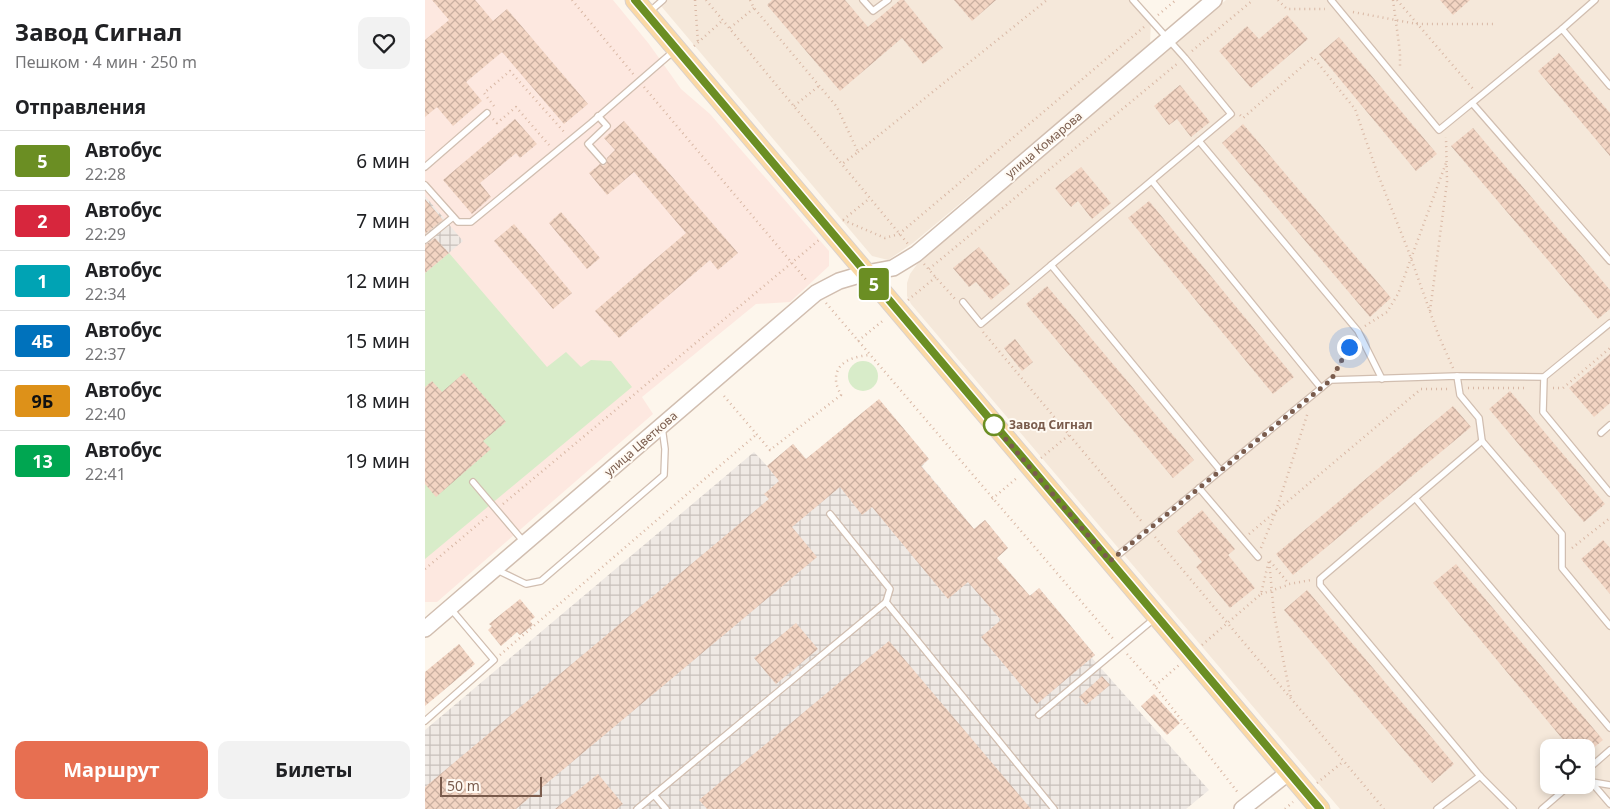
<!DOCTYPE html>
<html lang="ru">
<meta charset="utf-8">
<style>
body{margin:0;font-family:"Noto Sans",sans-serif;background:#f2f2f2;color:#202124;height:100vh;display:flex;flex-direction:column;font-size:19px;white-space:nowrap}
*{box-sizing:border-box;margin:0}
p{font-size:16px;color:#757577}
.icon{flex:none;width:28px;height:28px;fill:none;stroke:currentColor;stroke-width:2;stroke-linecap:round;stroke-linejoin:round}
.map{position:relative;flex:1;overflow:hidden}
.sheet{display:flex;flex-direction:column;background:#fff;width:425px}
.sheet>*{flex:none}
.badge{padding:0 10px;border-radius:4px;font-size:18px;line-height:32px}
.controls{position:absolute;left:1115px;top:739px;display:grid;gap:10px}
.controls a{display:grid;place-items:center;width:55px;height:55px;border-radius:10px;background:#fff;box-shadow:0 2px 8px #0003;font-size:25px}
.scale{position:absolute;left:15px;bottom:12px;width:102px;box-sizing:border-box;padding-left:5px;border:2px solid #7a5c4d;border-top:0;font-size:14px;line-height:18px;white-space:nowrap;color:#7a5c4d;-webkit-text-stroke:4px #fffaf3;paint-order:stroke}
.you{position:absolute;width:25px;height:25px;margin:-12px;border:4px solid #fff;border-radius:50%;background:#1a73e8;box-shadow:0 0 0 8px #1a73e833}
.map>.badge{position:absolute;translate:-50% -50%;box-shadow:0 0 0 2px #fff}
h2{padding:0 15px;font-size:19px;line-height:45px}
.round{display:grid;place-items:center;flex:none;width:52px;height:52px;border-radius:10px;background:#f2f2f2}
.headline{display:flex;align-items:center;justify-content:space-between;height:85px;padding:0 15px}
h1{font-size:24px;font-weight:700;line-height:38px}
.action{display:flex;gap:10px;margin-top:auto;padding:10px 15px}
.action a{flex:1;height:58px;border-radius:10px;background:#e76f51;color:#fff;font-size:20px;font-weight:700;line-height:58px;text-align:center}
.action a+a{background:#f2f2f2;color:#202124}
ul{padding:0;list-style:none}
li{display:flex;align-items:center;gap:15px;height:60px;padding:0 15px;border-top:1px solid #e0e0e0}
li div{flex:1}
li b{display:block;font-size:19px}
li em{font-style:normal}
li .badge{min-width:55px;font-weight:700;text-align:center}
main{display:flex;flex:1;min-height:0}
.map>svg:first-child{display:block}
.residential{fill:#f5e8da;fill-rule:evenodd}
.commercial{fill:#fde8e0}
.industrial{fill:url(#industrial-grid)}
.green{fill:#d8ecc9}
.building{fill:url(#building-cross-hatch)}
.lines{fill:none;stroke-linecap:round;stroke-linejoin:round}
.service-casing{stroke:#d1beb0;stroke-width:8}
.tertiary-casing{stroke:#d1beb0;stroke-width:18}
.primary-casing{stroke:#dad1cd;stroke-width:21}
.path{stroke:#d9b8a5;stroke-width:2.5;stroke-dasharray:1 4;stroke-linecap:butt}
.service{stroke:#fff;stroke-width:5.5}
.tertiary{stroke:#fff;stroke-width:15}
.primary{stroke:#fbd9a5;stroke-width:19}
.line-casing{stroke:#fff;stroke-width:11}
.line{stroke:#6b8e23;stroke-width:8}
.walk{stroke:#7a5c4d;stroke-width:5;stroke-dasharray:0 9}
.stop-dot{fill:#fff;stroke:#6b8e23;stroke-width:2.5}
.labels{text-anchor:middle;stroke-width:4;stroke-linejoin:round;paint-order:stroke}
.street-label{font-size:12px;fill:#7a5c4d;stroke:#fffaf3}
.stop-label{font-size:12px;font-weight:bold;fill:#7a5c4d;stroke:#fffaf3;text-anchor:start}
</style>
<main>
<section class="sheet">
<div class="headline"><div><h1>Завод Сигнал</h1><p>Пешком · 4 мин · 250 m</p></div><a class="round"><svg class="icon" aria-label="heart" viewBox="0 0 24 24"><path d="M12 20l-8-8c-3-5 5-10 8-4 3-6 11-1 8 4z"/></svg></a></div>
<h2>Отправления</h2>
<ul>
<li><span class="badge" style="background:#6b8e23;color:#fff">5</span><div><b>Автобус</b><p>22:28</p></div><em>6 мин</em></li>
<li><span class="badge" style="background:#d7263d;color:#fff">2</span><div><b>Автобус</b><p>22:29</p></div><em>7 мин</em></li>
<li><span class="badge" style="background:#00a3b4;color:#fff">1</span><div><b>Автобус</b><p>22:34</p></div><em>12 мин</em></li>
<li><span class="badge" style="background:#0072bc;color:#fff">4Б</span><div><b>Автобус</b><p>22:37</p></div><em>15 мин</em></li>
<li><span class="badge" style="background:#dd9119;color:#111">9Б</span><div><b>Автобус</b><p>22:40</p></div><em>18 мин</em></li>
<li><span class="badge" style="background:#00a651;color:#fff">13</span><div><b>Автобус</b><p>22:41</p></div><em>19 мин</em></li>
</ul>
<div class="action"><a>Маршрут</a><a>Билеты</a></div>
</section>
<div class="map">
<svg width="1185" height="809" viewBox="0 0 1185 809">
<defs>
<pattern id="industrial-grid" width="8" height="8" patternUnits="userSpaceOnUse" patternTransform="scale(1.25)"><rect width="8" height="8" fill="#efe9e4"/><path d="M0 4h8M4 0v8" fill="none" stroke="#c7c0bb"/></pattern>
<pattern id="building-cross-hatch" width="8" height="8" patternUnits="userSpaceOnUse" patternTransform="scale(1.25)"><rect width="8" height="8" fill="#f3d5c3"/><path d="M0 0l8 8M0 8l8-8" fill="none" stroke="#cab0a1"/></pattern>
</defs>
<rect width="100%" height="100%" fill="#fdf6ec"/>
<g class="residential">
<path d="M231,0h477l18,21 -1,24 -237,198 -25,17 -16,-4z"/>
<path d="M801,0h384v809h-270l-429,-505 -4,-8v-13l3,-9 8,-11zM1124,748h37v37h-37z"/>
</g>
<path class="commercial" d="M0,0h188l36,44 32,45 29,25 119,137v15l-39,36 -34,2 -114,93 11,17 -216,188h-12z"/>
<g class="industrial">
<path d="M0,196l38,45 -38,32z"/>
<path d="M477,427l27,32 -7,7 52,63 11,-9 23,28 -39,34 32,38 38,-32 56,67 -3,3 117,132 -23,19h-761v-79l329,-278 13,14 26,-22 13,15 6,-5 24,28z"/>
</g>
<g class="green">
<path d="M24,253l98,114 19,-15 15,15 10,-7 20,1 21,26 -207,172v-286z"/>
<circle cx="438" cy="376" r="15"/>
</g>
<g class="building">
<path d="M7,0h43l18,21 14,-12 81,95 -24,20 -62,-72 -36,30 16,19 -29,25 -16,-19 -12,10v-77l24,-20z"/>
<path d="M347,0h73l23,27 32,-27h4l39,48 -20,16 -21,-26 -62,53 -73,-86z"/>
<path d="M529,0h42l-24,21z"/>
<path d="M1015,0h30l-17,15z"/>
<path d="M862,15l21,24 -57,49 -32,-37 28,-25 12,13z"/>
<path d="M914,37l98,117 -21,17 -97,-117z"/>
<path d="M1134,53l51,60v43l-72,-85z"/>
<path d="M755,85l30,37 -19,15 -14,-18 -8,6 -15,-19z"/>
<path d="M90,119l22,25 -17,14 -4,-5 -36,30 11,14 -19,17 -29,-34z"/>
<path d="M199,121l114,132 -20,17 -8,-10 -91,78 -24,-27 91,-78 -52,-61 -27,23 -18,-22 11,-9 3,2 3,-2 1,-6 8,-8 -11,-12z"/>
<path d="M818,124l148,174 -21,19 -148,-174z"/>
<path d="M1048,128l137,162v19l-12,10 -147,-173z"/>
<path d="M656,167l30,36 -19,16 -14,-18 -7,6 -16,-19z"/>
<path d="M0,199l18,21 -18,14z"/>
<path d="M724,201l145,176 -21,17 -145,-176z"/>
<path d="M136,212l39,46 -13,11 -38,-46z"/>
<path d="M89,224l58,69 -19,16 -59,-68z"/>
<path d="M10,238l14,15 -24,20v-28z"/>
<path d="M554,247l31,37 -19,16 -15,-18 -7,5 -16,-19z"/>
<path d="M622,286l147,174 -21,18 -147,-174z"/>
<path d="M590,339l18,23 -11,9 -18,-23z"/>
<path d="M1185,354v49l-16,14 -25,-29z"/>
<path d="M39,373l42,49 -23,19 8,8 -55,48 -11,-13v-97l7,-6 10,11z"/>
<path d="M1085,391l95,113 -21,18 -95,-113z"/>
<path d="M454,399l50,60 -8,7 53,63 11,-9 23,28 -11,10 33,38 9,-8 56,67 -58,49 -56,-67 20,-17 -33,-38 -20,17 -76,-92 -10,8 -22,-28 -48,40 25,30 -301,252h-91v-22l344,-288 -5,-5 15,-13 -12,-15 26,-22 13,15z"/>
<path d="M1028,406l18,21 -178,148 -17,-21z"/>
<path d="M777,510l33,39 -7,6 27,33 -25,20 -34,-41 6,-5 -25,-31z"/>
<path d="M1178,540l7,8v46l-29,-35z"/>
<path d="M1031,564l147,176 -17,14v-6h-16l-137,-165z"/>
<path d="M882,590l147,174 -22,19 -148,-173z"/>
<path d="M95,599l15,18 -5,4 3,4 -13,10 -3,-3 -16,14 -13,-16 4,-4 -3,-2z"/>
<path d="M371,623l22,26 -42,35 -22,-26z"/>
<path d="M464,641l142,168h-324l-8,-9z"/>
<path d="M34,644l16,20 -50,42v-34z"/>
<path d="M677,676l8,9 -24,20 -7,-8z"/>
<path d="M729,694l26,29 -13,12 -26,-29z"/>
<path d="M173,774l25,30 -6,5h-62z"/>
</g>
<g class="lines">
<g class="service-casing">
<g id="service">
<path d="M438,0l10,11 15,-11"/>
<path d="M906,0l108,130 33,-27"/>
<path d="M223,13l15,-13"/>
<path d="M1137,29l33,-29"/>
<path d="M1185,86l-48,-57 -90,74 138,158"/>
<path d="M173,116l9,10 -19,18 15,17"/>
<path d="M774,141l159,190 24,48"/>
<path d="M0,167l62,-54"/>
<path d="M727,181l169,207"/>
<path d="M0,185l33,37h13l120,-99 84,-73"/>
<path d="M0,240l28,-23"/>
<path d="M626,265l169,205"/>
<path d="M538,302l18,22 250,-210 -46,-56 -52,-58"/>
<path d="M1119,377l-1,35 67,81"/>
<path d="M1176,433l9,-8"/>
<path d="M1057,441l80,93v34l48,58"/>
<path d="M48,482l51,60"/>
<path d="M774,488l59,69"/>
<path d="M990,498l195,230"/>
<path d="M405,514l60,75 -4,13"/>
<path d="M687,560l219,-180 126,-4 87,1 66,-54"/>
<path d="M72,570l29,14 15,-3 123,-106 1,-26 -3,-22"/>
<path d="M614,715l116,-97"/>
<path d="M0,721l69,-61 -43,-51"/>
<path d="M1161,771l24,-21"/>
<path d="M1055,776l33,33"/>
<path d="M1161,776l24,28"/>
<path d="M1167,782l18,3"/>
<path d="M229,795l12,14"/>
<path d="M212,809l249,-207 168,207"/>
<path d="M1012,809l43,-33 -160,-191v-6l162,-138 -3,-23 -19,-23 -3,-19"/>
<path d="M1117,809l28,-24"/>
</g>
</g>
<g class="tertiary-casing">
<g id="tertiary">
<path d="M0,629l391,-336 23,-12 27,-8 27,-5 23,-14 298,-254"/>
<path d="M817,809l47,-37"/>
</g>
</g>
<g class="primary-casing">
<path id="primary" d="M210,0l685,809"/>
</g>
<g class="path">
<path d="M147,0l62,75"/>
<path d="M270,0l3,43"/>
<path d="M281,0l202,244"/>
<path d="M325,0l4,8 83,99 21,45 -16,12"/>
<path d="M853,0l9,9h38"/>
<path d="M968,0l7,52v16"/>
<path d="M972,0l77,90"/>
<path d="M928,12l64,12h76"/>
<path d="M733,15l18,-15"/>
<path d="M305,28l24,-20"/>
<path d="M269,46l29,-26"/>
<path d="M767,51l61,-51"/>
<path d="M219,87l164,195"/>
<path d="M69,106l-10,-13 26,-22 55,62"/>
<path d="M369,106l25,-20"/>
<path d="M815,115l3,3 70,-61 42,52 22,63 31,78 30,84 15,34"/>
<path d="M68,119l4,4 19,-16 33,38"/>
<path d="M433,152l189,-152"/>
<path d="M418,220l27,-22"/>
<path d="M418,220l42,18 14,-4 245,-207"/>
<path d="M499,264l31,35"/>
<path d="M504,269l249,-206"/>
<path d="M483,300l28,-23"/>
<path d="M401,303l289,338"/>
<path d="M1005,311l17,-129 -1,-45"/>
<path d="M940,326l22,-14 11,-18 48,-131"/>
<path d="M558,332l160,191"/>
<path d="M433,341l27,-22"/>
<path d="M910,372l17,-31"/>
<path d="M1043,388h60"/>
<path d="M1128,388h10l47,-40"/>
<path d="M299,396l46,54 71,-55c-2,-4 -5,-10 -5,-15 -1,-19 20,-24 34,-25"/>
<path d="M616,458l28,-23"/>
<path d="M567,499l26,-22"/>
<path d="M78,504l316,-264"/>
<path d="M824,534l172,-145h29"/>
<path d="M730,537l229,272"/>
<path d="M836,548l15,-37 32,-99"/>
<path d="M1147,548l38,-30"/>
<path d="M845,561l19,23 22,-4"/>
<path d="M0,569l64,-54"/>
<path d="M836,594l27,-9"/>
<path d="M777,645l59,-51 8,-34 5,54 17,84"/>
<path d="M702,654l28,32 84,108"/>
<path d="M75,655l257,-221"/>
<path d="M730,686l24,-21"/>
<path d="M892,783l27,-22"/>
<path d="M860,809l8,-7"/>
</g>
<use href="#service" class="service"/>
<use href="#tertiary" class="tertiary"/>
<use href="#primary" class="primary"/>
</g>
<g class="lines">
<g class="line-casing">
<path id="line" d="M210,0l685,809"/>
</g>
<use href="#line" class="line"/>
<path class="walk" d="M569,425l-3,-3 119,139 221,-181 18,-33"/>
</g>
<circle class="stop-dot" cx="569" cy="425" r="10"/>
<g class="labels">
<g class="street-label">
<text transform="translate(619 145) rotate(-40)" y="4">улица Комарова</text>
<text transform="translate(216 444) rotate(-41)" y="4">улица Цветкова</text>
</g>
<g class="stop-label">
<text x="584" y="429">Завод Сигнал</text>
</g>
</g>
</svg>
<div class="controls">
<a><svg class="icon" aria-label="locate" viewBox="0 0 24 24"><circle cx="12" cy="12" r="6"/><path d="M12 2v4M12 18v4M2 12h4M18 12h4"/></svg></a>
</div>
<div class="scale">50 m</div>
<div class="you" style="left:924px;top:347px"></div>
<b class="badge" style="left:449px;top:284px;background:#6b8e23;color:#fff">5</b>
</div>
</main>
